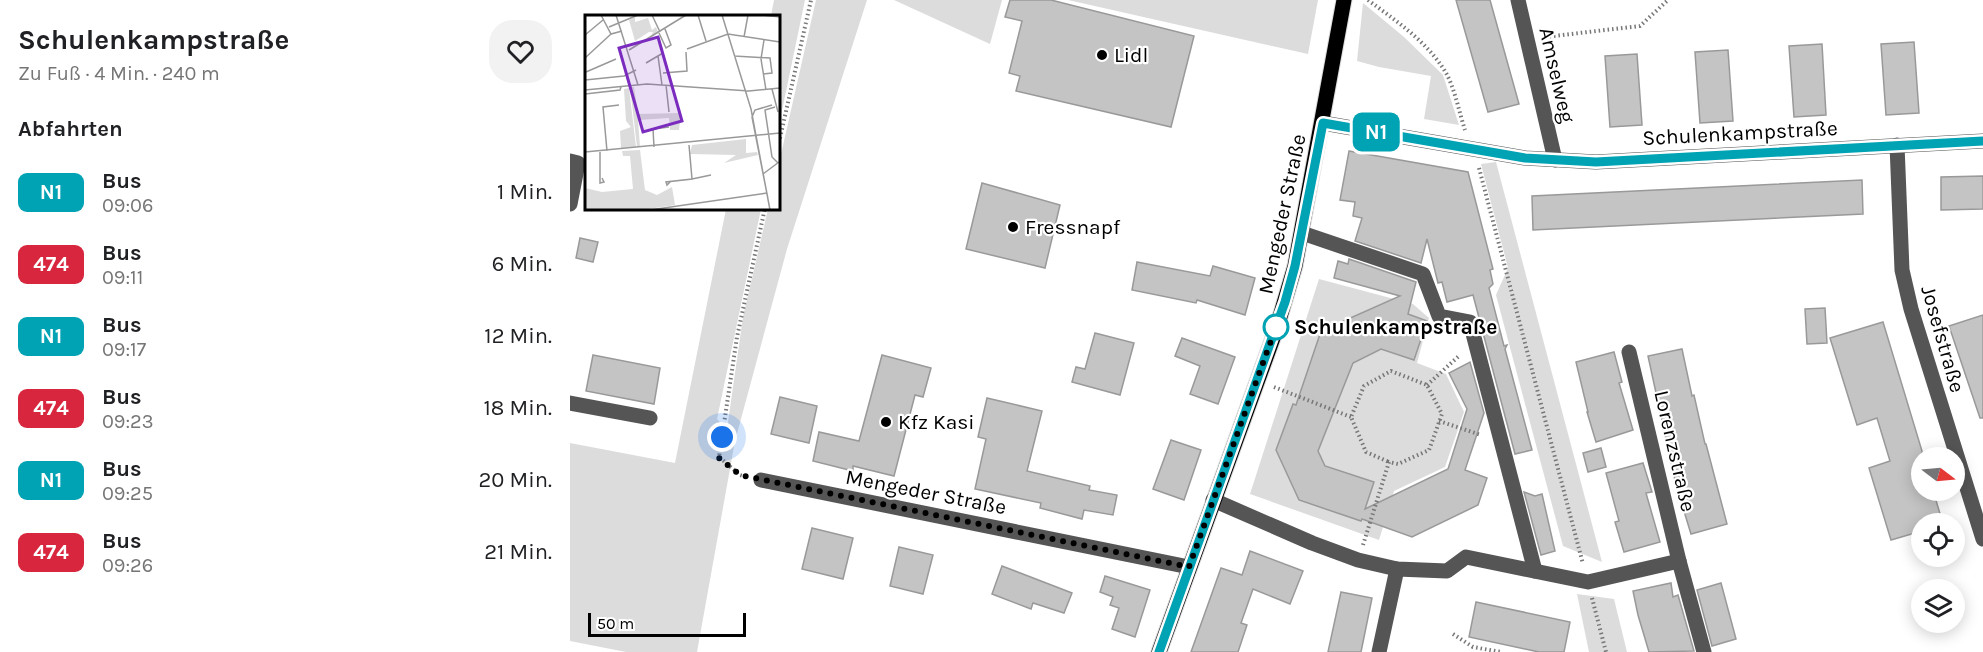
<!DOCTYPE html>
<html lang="de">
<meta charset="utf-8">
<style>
body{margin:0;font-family:Karla,sans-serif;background:#f2f2f2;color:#202124;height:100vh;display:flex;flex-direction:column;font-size:22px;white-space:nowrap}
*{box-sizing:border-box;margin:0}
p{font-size:20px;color:#757577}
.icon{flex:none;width:33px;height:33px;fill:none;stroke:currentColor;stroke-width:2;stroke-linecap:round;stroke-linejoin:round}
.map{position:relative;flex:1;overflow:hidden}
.sheet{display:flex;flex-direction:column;background:#fff;width:570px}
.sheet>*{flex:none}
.badge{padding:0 12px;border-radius:9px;font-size:21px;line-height:39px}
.needle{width:39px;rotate:106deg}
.buttons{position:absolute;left:1341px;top:447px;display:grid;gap:12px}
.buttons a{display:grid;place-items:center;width:54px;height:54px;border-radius:50%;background:#fff;box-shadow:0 3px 15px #0003;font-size:30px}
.scale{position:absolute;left:18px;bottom:15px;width:158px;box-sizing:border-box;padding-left:6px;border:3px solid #000;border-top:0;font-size:16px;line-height:21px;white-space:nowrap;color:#000;-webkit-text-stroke:4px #fff;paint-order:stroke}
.you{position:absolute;width:30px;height:30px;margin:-15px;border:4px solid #fff;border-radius:50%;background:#1a73e8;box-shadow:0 0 0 9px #1a73e833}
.map>.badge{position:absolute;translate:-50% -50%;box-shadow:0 0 0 3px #fff}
h2{padding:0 18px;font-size:22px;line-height:54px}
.round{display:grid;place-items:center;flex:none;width:63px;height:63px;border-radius:24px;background:#f2f2f2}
.head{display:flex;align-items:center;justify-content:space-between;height:102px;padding:0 18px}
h1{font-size:28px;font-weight:700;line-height:45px}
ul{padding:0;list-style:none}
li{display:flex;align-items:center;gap:18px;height:72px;padding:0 18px}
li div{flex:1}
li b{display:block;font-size:22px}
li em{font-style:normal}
li .badge{min-width:66px;font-weight:700;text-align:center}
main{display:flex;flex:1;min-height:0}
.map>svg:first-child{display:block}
.green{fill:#dcdcdc}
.building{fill:#c4c4c4;stroke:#999;stroke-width:1.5}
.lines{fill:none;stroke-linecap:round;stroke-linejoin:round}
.major-casing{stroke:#dbdbdb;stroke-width:17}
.path{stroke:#777;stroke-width:4;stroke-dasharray:1.5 3;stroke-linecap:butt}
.minor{stroke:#555;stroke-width:15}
.major{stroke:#000;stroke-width:15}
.line-casing{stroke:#fff;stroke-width:14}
.line{stroke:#00a3b4;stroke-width:9}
.walk{stroke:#000;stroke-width:6;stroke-dasharray:0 10.8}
.poi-dot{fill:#000;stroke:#fff;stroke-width:2}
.stop-dot{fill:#fff;stroke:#00a3b4;stroke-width:3}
.labels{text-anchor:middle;stroke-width:4.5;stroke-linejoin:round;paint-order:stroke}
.poi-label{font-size:21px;fill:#000;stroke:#fff;text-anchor:start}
.street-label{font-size:21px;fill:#000;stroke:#fff}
.stop-label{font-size:21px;font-weight:bold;fill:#000;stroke:#fff;text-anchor:start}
.inset-road{fill:none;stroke:#999;stroke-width:1.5}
.view{fill:#7b2cbf;fill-opacity:0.15;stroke:#7b2cbf;stroke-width:3}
.inset-edge{fill:none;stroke:#000;stroke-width:3}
</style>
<main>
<section class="sheet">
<div class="head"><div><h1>Schulenkampstraße</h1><p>Zu Fuß · 4 Min. · 240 m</p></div><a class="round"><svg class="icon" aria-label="heart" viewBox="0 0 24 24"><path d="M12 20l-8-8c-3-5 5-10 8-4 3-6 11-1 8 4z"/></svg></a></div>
<h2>Abfahrten</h2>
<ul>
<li><span class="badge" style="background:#00a3b4;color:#fff">N1</span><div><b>Bus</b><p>09:06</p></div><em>1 Min.</em></li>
<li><span class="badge" style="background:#d7263d;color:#fff">474</span><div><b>Bus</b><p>09:11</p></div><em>6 Min.</em></li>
<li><span class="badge" style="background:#00a3b4;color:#fff">N1</span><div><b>Bus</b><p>09:17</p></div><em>12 Min.</em></li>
<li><span class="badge" style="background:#d7263d;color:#fff">474</span><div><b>Bus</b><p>09:23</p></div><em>18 Min.</em></li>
<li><span class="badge" style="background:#00a3b4;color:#fff">N1</span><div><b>Bus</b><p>09:25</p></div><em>20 Min.</em></li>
<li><span class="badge" style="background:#d7263d;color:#fff">474</span><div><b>Bus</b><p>09:26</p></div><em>21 Min.</em></li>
</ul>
</section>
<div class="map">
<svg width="1413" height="652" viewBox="0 0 1413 652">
<rect width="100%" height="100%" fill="#fff"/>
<g class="green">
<path d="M204,0h31l-26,125 -1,-109h-7z"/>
<path d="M246,0h51l-80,249 -52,192 -38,211h-71l-56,-11v-198l105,20 51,-254h35l-44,210 10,10 16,-112 25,-108 10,-1 1,-45z"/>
<path d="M324,0h108l-12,44z"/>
<path d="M498,0h250l-10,54z"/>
<path d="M793,3l41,34 39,38 16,50 -35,-6 7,-43 -52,-9 -22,-6z"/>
<path d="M926,162l106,400 -39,-16 -67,-251 12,-27 -27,-104z"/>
<path d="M749,279l94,25 16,14 -12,45 29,11 18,38 -19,55 -51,24 -15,49 -129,-46z"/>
<path d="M1007,594l37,5 13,53h-38z"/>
</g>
<g class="building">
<path d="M440,0h41l143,36 -23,91 -155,-36 4,-15 -11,-3 13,-52 -17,-4z"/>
<path d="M886,0h34l29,104 -31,8z"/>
<path d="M1344,42l5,71 -33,2 -5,-71z"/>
<path d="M1252,44l4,71 -32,2 -5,-71z"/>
<path d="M1158,50l5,71 -33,2 -5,-71z"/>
<path d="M1067,54l5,71 -32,2 -5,-71z"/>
<path d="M779,151l119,21 25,97 -3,1 3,14 -4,4 15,58 3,-1 -2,4 27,101 -17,4 -42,-159 -26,7 -5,-20 -4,1 -11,-44 -6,24 -66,-22 7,-23 -9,-2 2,-14 -15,-2z"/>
<path d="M1413,176v33l-42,1v-33z"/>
<path d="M1292,180l1,34 -330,16 -1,-34z"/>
<path d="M412,183l78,22 -15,63 -79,-19z"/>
<path d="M10,238l18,4 -5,20 -17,-4z"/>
<path d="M779,259l67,23 -8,32 19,7 -13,39 -33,-11 -28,14 -35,88 7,15 49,16 -9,27 83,-40 19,-60 -18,-36 21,-11 14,51 -19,57 22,8 -9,27 -66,32 -50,-18 -1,2 -62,-21 -23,-50 17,-46 3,1 25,-74 79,-35 -66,-18 4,-17 10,3z"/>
<path d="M567,262l73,14 3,-10 42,12 -10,37 -48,-15 -1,3 -64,-13z"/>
<path d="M1255,308l2,35 -20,1 -2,-35z"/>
<path d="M1413,315v103h-3l-31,-92z"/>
<path d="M1313,322l39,129v39h11l10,34h-21v7l-31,9 -22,-72 21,-7 -13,-43 -20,7 -27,-87z"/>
<path d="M525,333l39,10 -14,52 -48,-13 4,-15 9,2z"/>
<path d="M612,338l53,19 -17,47 -28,-10 10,-28 -25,-10z"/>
<path d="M1112,349l10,47 2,-1 11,49h1l21,80 -36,10 -15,-49 -28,-129z"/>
<path d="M1044,352l8,30 -3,1 14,47 -37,12 -9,-30h1l-12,-50z"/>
<path d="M23,355l67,13 -6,36 -68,-13z"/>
<path d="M312,355l49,13 -8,29 -8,-2 -21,81 -41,-10v5l-40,-10 6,-29 40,9z"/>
<path d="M210,397l37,9 -8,37 -38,-9z"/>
<path d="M417,398l55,13 -15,60 63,15 -1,4 28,5 -4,20 -29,-5 -2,9 -42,-11 1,-5 -66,-14 11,-50 -8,-2z"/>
<path d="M601,440l30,10 -17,50 -31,-11z"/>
<path d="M1031,448l5,19 -18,5 -5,-19z"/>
<path d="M1073,463l9,29 -6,1 14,49 -36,10 -9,-30 4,-1 -13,-48z"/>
<path d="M954,492l11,4 7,-2 13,57 -14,4z"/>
<path d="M242,528l41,10 -10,41 -41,-10z"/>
<path d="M329,547l34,8 -10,39 -33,-8z"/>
<path d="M680,551l53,20 -13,33 -37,-15 -12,34 6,2 -9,27h-47l30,-84 21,7z"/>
<path d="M432,566l70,27 -8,20 -31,-10 -2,6 -39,-15z"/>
<path d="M535,576l45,14 -15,47 -23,-8 7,-21 -9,-3 3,-8 -13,-5z"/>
<path d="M1101,583l2,14 5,-2 16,56 -45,1 -11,-37 -5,-24z"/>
<path d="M1151,583l15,56 -24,7 -15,-56z"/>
<path d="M771,592l31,6 -11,54h-33z"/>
<path d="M906,602l94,20 -6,30h-25l-70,-15z"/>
</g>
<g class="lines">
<g class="major-casing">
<path id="major" d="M589,652l118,-325 18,-61 49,-266"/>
</g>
<g class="path">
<path d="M798,0c28,21 60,42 78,73 9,16 13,39 19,57"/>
<path d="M975,37l95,-11 28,-26"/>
<path d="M208,147l33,-147"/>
<path d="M909,168l104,396"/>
<path d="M857,385l33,-30"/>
<path d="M704,387l77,30"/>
<path d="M869,421l42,14"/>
<path d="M176,477l-6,-2 -21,-18 18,-120 28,-129"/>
<path d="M793,545l26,-83 9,2 31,-14 13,-36 -15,-29 -36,-14 -27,15 -13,31 15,35 23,10"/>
<path d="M1022,598l14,54"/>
<path d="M883,634l20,13 28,5"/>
</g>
<g class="minor">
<path d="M948,0l37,160"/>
<path d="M753,123l202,35 71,4 387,-21"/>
<path d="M1327,145l5,125 9,39 72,230"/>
<path d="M0,161l8,2 -8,41"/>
<path d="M732,233l121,41 16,42 31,6 65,249"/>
<path d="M1059,352l50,209 25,91"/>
<path d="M0,403l80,15"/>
<path d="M191,480l428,87"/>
<path d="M643,500l99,43 46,17 39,9 50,2 19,-14 122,25 91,-21"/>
<path d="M809,652l18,-83"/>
</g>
<use href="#major" class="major"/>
</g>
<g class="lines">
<g class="line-casing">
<path id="line" d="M589,652l126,-350 10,-36 28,-143 202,35 71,4 387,-21"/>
</g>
<use href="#line" class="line"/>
<path class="walk" d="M152,437l-3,21 21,17 449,92 87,-240"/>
</g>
<g class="poi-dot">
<circle cx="532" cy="55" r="6"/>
<circle cx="443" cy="227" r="6"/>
<circle cx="316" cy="422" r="6"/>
</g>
<circle class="stop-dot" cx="706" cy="327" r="12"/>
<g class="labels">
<g class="poi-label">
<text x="544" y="62">Lidl</text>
<text x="455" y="234">Fressnapf</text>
<text x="328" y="429">Kfz Kasi</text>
</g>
<g class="street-label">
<text transform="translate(987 75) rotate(77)" y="7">Amselweg</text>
<text transform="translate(1170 133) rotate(-3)" y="7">Schulenkampstraße</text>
<text transform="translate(712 214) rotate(-78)" y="7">Mengeder Straße</text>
<text transform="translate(1373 339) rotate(74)" y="7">Josefstraße</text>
<text transform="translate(1105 451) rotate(77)" y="7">Lorenzstraße</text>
<text transform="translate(356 492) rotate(11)" y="7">Mengeder Straße</text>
</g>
<g class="stop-label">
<text x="724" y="334">Schulenkampstraße</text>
</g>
</g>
<g transform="translate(15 15)">
<rect width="195" height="195" fill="#fff"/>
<path d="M50,2v5l13,-4 4,12 4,-3 2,5 -7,4 2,-4h-4l-14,9 -6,-21zM45,72h4l4,27 43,-1 -2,17h-9l-1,-12 -31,2 2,27h-3zM44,73l7,59 -15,1 -1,-17 11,-4 -5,-6 -2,-32zM161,124v14l11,-1 1,3 -34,8 12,-8 -46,-1 2,-9zM55,135l5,40 12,5 15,-8 3,18 -33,5h-57v-22l17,4 31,-3 -3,-33h-7l-1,-5z" fill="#dcdcdc"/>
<path class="inset-road" d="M16,0l10,19 11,-3M31,0l22,70M67,0l8,17M113,0l8,26M137,0l29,94 19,101M177,0l18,2M24,12l29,-12M74,18l7,15 5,-3 -6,-16M0,20l18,-15M159,22l4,-22M179,25l-3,19 5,31M102,34l41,-15 52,8M44,35l57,-35M73,41l4,29M149,41l36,2 2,15 -9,1M0,43l26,-24M61,48l17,-10M1,57l30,-13M78,58l24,-2 -1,-19M0,65l39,-4 12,-6M81,70l3,27M187,74l6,23M0,75l62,-6 102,7 31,-3M0,79l35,-4 1,-3M190,92l-10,3 7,47 6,6M69,132l-1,-18 16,-2M22,136l-4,-44 16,-2M0,137l195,-19M15,137v31l4,-1 -2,-4M178,159l16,-12M107,164l19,-4M86,166l-4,4 -1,-3 26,-3 -3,-34M183,184l-16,-82 3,-7 17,-5M65,195l117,-17"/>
<path class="view" d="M73,22l24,84 -39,11 -24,-84z"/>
<rect width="195" height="195" class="inset-edge"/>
</g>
</svg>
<div class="buttons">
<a><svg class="needle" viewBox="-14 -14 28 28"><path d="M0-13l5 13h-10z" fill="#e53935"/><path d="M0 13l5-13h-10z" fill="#757577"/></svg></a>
<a><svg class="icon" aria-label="locate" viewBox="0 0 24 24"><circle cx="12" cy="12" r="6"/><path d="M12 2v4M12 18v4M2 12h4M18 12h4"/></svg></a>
<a><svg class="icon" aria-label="layers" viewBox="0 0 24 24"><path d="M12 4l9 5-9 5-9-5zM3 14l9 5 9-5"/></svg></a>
</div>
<div class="scale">50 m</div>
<div class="you" style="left:152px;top:437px"></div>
<b class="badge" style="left:806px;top:132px;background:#00a3b4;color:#fff">N1</b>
</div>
</main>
